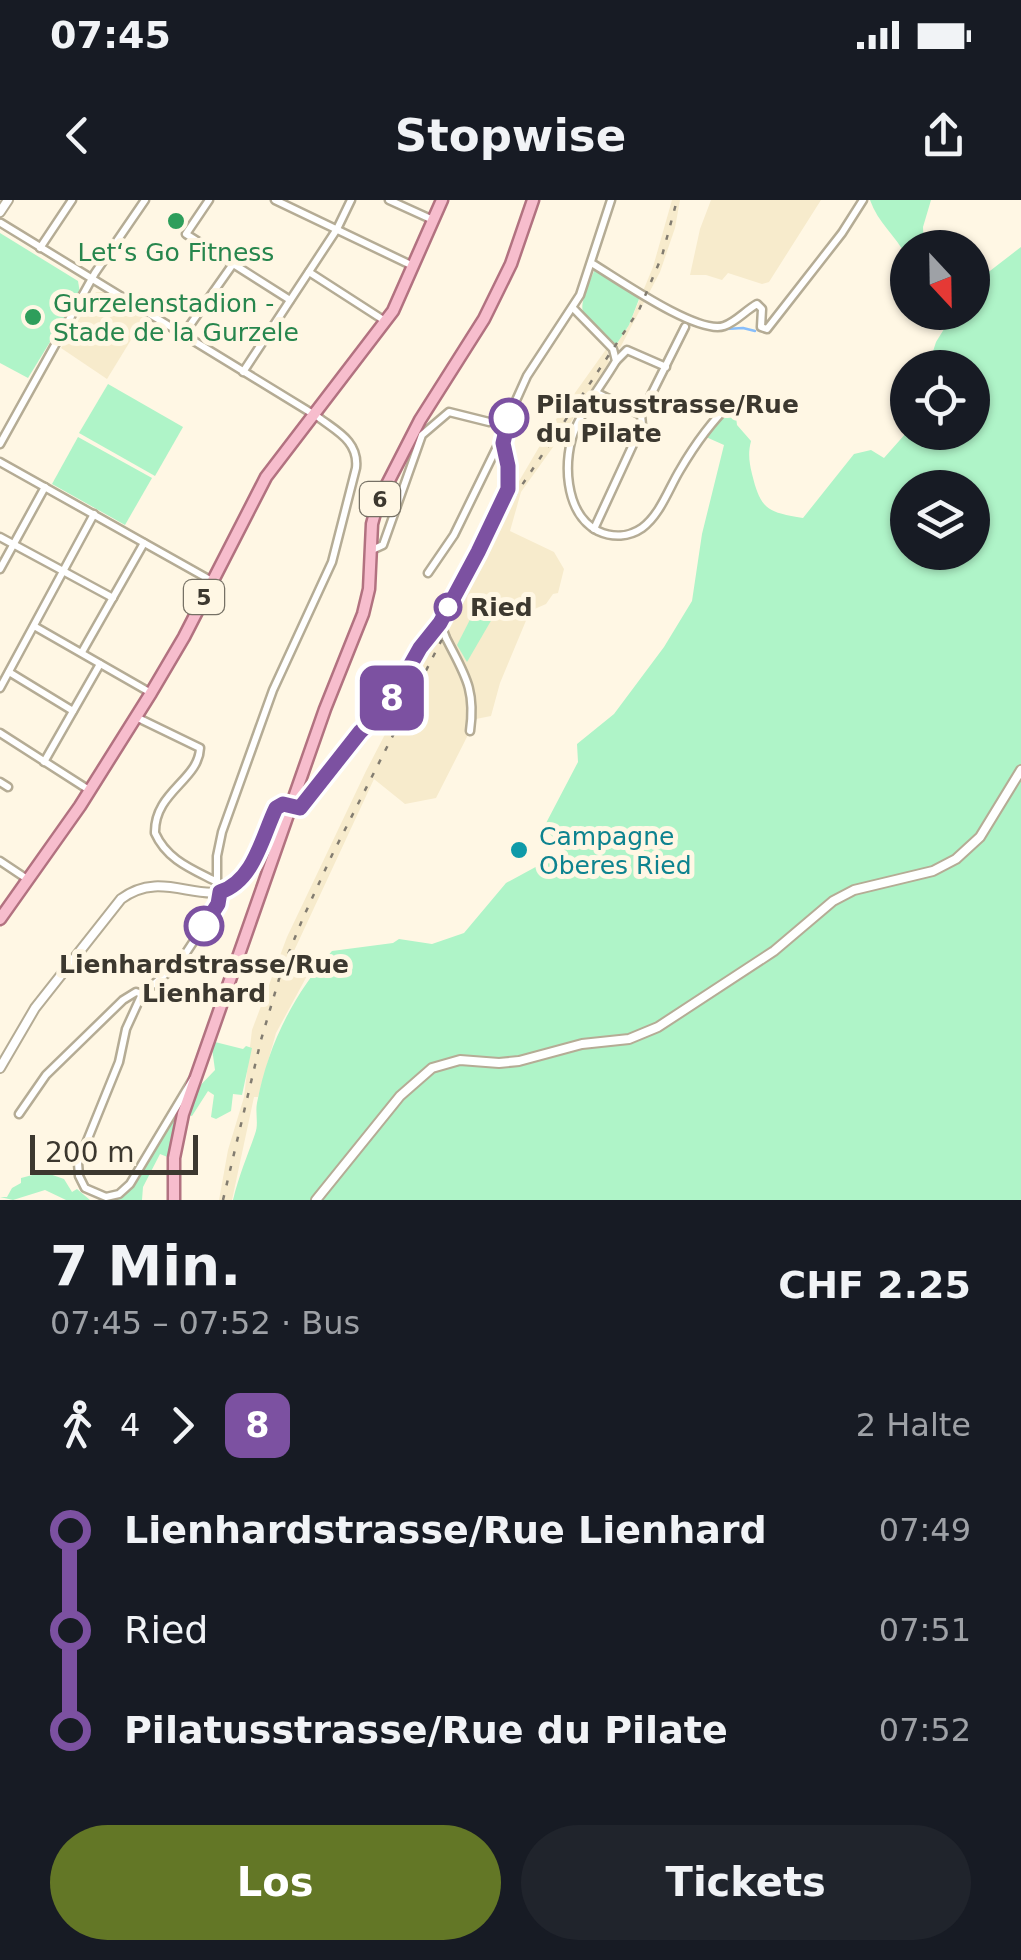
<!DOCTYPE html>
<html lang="de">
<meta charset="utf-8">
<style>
body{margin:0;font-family:"DejaVu Sans",sans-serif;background:#20242c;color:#f1f3f6;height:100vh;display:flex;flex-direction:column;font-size:38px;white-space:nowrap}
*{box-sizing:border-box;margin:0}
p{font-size:32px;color:#9ea1a6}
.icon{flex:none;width:55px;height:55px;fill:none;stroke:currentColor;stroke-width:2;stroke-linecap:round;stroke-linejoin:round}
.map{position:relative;height:1000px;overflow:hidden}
.side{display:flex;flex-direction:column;background:#171b24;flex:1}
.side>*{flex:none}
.badge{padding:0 20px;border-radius:15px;font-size:35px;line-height:65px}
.needle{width:65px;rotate:158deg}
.tools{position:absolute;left:890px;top:30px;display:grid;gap:20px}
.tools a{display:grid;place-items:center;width:100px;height:100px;border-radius:50%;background:#171b24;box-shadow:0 2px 8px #0004;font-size:50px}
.scale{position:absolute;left:30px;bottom:25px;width:168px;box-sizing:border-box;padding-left:10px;border:5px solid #3c382f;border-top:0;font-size:28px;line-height:35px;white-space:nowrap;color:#3c382f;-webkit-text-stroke:8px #fff7e4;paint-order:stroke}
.map>.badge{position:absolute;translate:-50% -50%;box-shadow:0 0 0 5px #fff}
.legs{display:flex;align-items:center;gap:15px;height:110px;padding:0 50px;font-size:32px}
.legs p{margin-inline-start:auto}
.overview{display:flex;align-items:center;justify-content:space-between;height:170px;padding:0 50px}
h1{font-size:55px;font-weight:700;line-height:75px}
.primary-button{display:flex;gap:20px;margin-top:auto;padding:20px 50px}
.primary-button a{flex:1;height:115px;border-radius:60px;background:#637726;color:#fff;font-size:40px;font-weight:700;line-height:115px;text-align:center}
.primary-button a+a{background:#20242c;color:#f1f3f6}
ul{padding:0 50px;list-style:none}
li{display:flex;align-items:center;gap:35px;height:100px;font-size:38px}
li i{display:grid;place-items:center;width:15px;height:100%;margin:0 12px;background:currentColor}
li i::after{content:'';width:25px;height:25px;margin:-12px;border:8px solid;border-radius:50%;background:#171b24}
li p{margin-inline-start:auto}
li:first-child i{background:linear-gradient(#0000 50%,currentColor 0)}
li:last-child i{background:linear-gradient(currentColor 50%,#0000 0)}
.status{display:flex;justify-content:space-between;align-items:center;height:70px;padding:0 50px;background:#171b24;direction:ltr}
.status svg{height:28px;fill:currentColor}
header{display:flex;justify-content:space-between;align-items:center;height:130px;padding:0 50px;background:#171b24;font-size:45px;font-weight:700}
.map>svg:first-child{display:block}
.built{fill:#f7ebcc}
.green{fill:#aff4c8;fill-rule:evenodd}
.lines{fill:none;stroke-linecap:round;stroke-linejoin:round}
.stream{stroke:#88befb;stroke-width:2.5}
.minor-casing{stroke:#b5ac95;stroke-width:11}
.tertiary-casing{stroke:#b5ac95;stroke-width:12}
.primary-casing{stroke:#b27280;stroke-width:15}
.minor{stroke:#fff;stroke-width:6}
.tertiary{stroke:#fff;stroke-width:8}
.primary{stroke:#f7bdcd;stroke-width:10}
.rail{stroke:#827c70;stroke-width:2.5;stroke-dasharray:5 10;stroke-linecap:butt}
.minor-bridge-casing{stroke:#b5ac95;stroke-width:11;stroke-linecap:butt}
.minor-bridge{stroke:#fff;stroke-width:6}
.line-1-casing{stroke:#fff;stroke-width:22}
.line-1{stroke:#7c51a1;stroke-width:15}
.leisure-dot{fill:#2e9e5b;stroke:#fff7e4;stroke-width:4}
.stop-1-dot{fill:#fff;stroke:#7c51a1;stroke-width:5}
.culture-dot{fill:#0f9aa8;stroke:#fff7e4;stroke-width:4}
.labels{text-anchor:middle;stroke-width:10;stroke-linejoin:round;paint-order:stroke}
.shield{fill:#fff7e4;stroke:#767165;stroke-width:2.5}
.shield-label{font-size:22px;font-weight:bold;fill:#3c382f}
.leisure-label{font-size:25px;fill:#27864d;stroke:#fff7e4}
.stop-label{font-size:25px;font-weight:bold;fill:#3c382f;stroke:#fff7e4;text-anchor:start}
.culture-label{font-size:25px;fill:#0d838f;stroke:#fff7e4;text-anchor:start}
</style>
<div class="status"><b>07:45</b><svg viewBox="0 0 49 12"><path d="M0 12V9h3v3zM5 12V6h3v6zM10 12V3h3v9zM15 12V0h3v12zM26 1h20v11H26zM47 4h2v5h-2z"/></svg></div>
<header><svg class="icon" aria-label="back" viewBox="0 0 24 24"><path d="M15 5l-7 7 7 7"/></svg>Stopwise<svg class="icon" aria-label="share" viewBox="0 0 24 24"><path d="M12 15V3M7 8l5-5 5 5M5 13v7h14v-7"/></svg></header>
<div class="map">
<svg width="1021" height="1000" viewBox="0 0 1021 1000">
<rect width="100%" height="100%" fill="#fff7e4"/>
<g class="built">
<path d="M672,0h8l-5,28 -15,44 -40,76 -4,-3 13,-20 24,-58z"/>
<path d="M711,0h110l-52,82 -7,2 -34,-11 -6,7 -16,-5h-16l10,-46z"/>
<path d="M96,92h9l40,25 -38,62 -46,-31z"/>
<path d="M607,148l2,15 -4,11 -84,118 -11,39 44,21 10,17 -6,24 -5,1 -7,10 -16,7 -30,72 -9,33 -20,4 -1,11 -34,67 -31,6 -31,-25 -87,187 21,8 -32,59 -18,64h-4l-22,103h-13l9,-50 16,-53 8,-67 35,-93 79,-166 128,-247 58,-99z"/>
</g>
<g class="green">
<path d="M870,0h61l-8,27 1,20 -16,1 -1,9c-11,-21 -29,-34 -37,-57z"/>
<path d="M0,33l78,48 2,12 -52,85 -28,-15z"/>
<path d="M1021,47v953h-788c6,-25 14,-43 22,-66 4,-10 0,-21 2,-31 11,-58 36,-108 75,-152l61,-8 6,-4 33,5 32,-11 42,-50 59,-32 -21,-24 34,-65 -1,-18 37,-30 50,-67 28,-46 10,-67 22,-89 -18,-8 20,-23 10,3 1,8 14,16c-3,12 -2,20 1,33 9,36 15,38 51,44l51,-64 17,-4 13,8 23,-26h65v-64l-44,-1 8,-25 18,-29 18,-1 1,-28zM908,288h64v64h-64z"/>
<path d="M595,69l46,25 -12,31 -13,20c-38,-33 -42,-27 -21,-76z"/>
<path d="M108,184l75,43 -28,49 -76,-43z"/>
<path d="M78,237l74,41 -27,47 -73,-41z"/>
<path d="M479,402l11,8 2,9 -25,43 -10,-17z"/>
<path d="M211,841l32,8 3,-3 6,2 -10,47 -9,-1 -2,17 -15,8 -5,-2 3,-22 -6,-4 -16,25 -4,-1 5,-22 22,-23z"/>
<path d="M180,900l-10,58 -10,-4 -17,33 -1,13h-36l14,-4z"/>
<path d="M44,972l20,7 8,13 5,-3 13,11h-24l-21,-10 -32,10 -13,-3h7l5,-9 9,-5v-5z"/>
</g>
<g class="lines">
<path class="stream" d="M726,129l17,-1 12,3"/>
<g class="minor-casing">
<g id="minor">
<path d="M209,0l-23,34 104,66"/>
<path d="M275,0l138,66"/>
<path d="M389,0l44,20"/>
<path d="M1,23l317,194c18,14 41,24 38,51l-24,94 -59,128 -51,142 -5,24v37"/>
<path d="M40,48l32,-48"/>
<path d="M593,64c25,15 105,71 131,62 12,-4 22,-16 33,-22l5,5 -1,18 6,2 75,-96 21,-33"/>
<path d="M309,72l76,49"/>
<path d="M573,108l40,41 3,12c-13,22 -30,43 -40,66 -14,31 -12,87 22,104 15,7 31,6 44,-3 18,-13 27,-40 38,-58 14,-24 31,-48 51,-67"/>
<path d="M183,135l50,-71"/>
<path d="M616,161l11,-11 39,17"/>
<path d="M243,172l94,-143 14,-29"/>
<path d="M597,193l44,22"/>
<path d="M0,244l95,-171 50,-73"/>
<path d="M0,262l212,119"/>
<path d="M594,329l48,-104 -1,-10 44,-88"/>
<path d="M0,337l113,61"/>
<path d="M372,350l11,-5 39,-110 27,-23 40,10 19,-6"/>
<path d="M0,369l45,-82"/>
<path d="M428,373l26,-38 43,-88 6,-4"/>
<path d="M34,426l117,67"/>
<path d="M446,438c18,36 30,50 24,93"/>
<path d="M82,452l62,-109"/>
<path d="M9,472l64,39"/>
<path d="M0,488l94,-174"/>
<path d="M136,517l64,31c-1,32 -46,44 -45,85 12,27 37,36 62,49"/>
<path d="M0,533l89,57"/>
<path d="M44,562l56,-98"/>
<path d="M0,582l8,5"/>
<path d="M291,608h9l60,-76 28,-27 31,-58 21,-24 39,-71 29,-63v-23l-5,-23 6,-27 18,-40 53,-81 31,-95"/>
<path d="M0,661l27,18"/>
<path d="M142,794l-16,35 -7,33 -41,101 1,13 6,12 21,9 13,-3 11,-10 63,-105"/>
<path d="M19,914l27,-39 77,-75 13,-8 6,2 38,-32 38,-58 1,-12"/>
</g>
</g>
<g class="tertiary-casing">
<g id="tertiary">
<path d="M0,12l8,-12"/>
<path d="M0,868l35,-60 86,-109c45,-34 87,15 120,-19 17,-19 24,-49 36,-72l6,-4 8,4"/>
<path d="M316,1000l84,-104 32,-28 28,-8 39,3 20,-2 63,-17 47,-5 29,-12 116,-76 59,-50 21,-11 79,-19 23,-12 24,-22 41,-67"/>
</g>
</g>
<g class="primary-casing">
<g id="primary">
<path d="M0,719l80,-113 71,-113 33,-56 82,-160 127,-166 49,-111"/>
<path d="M174,1000v-42l9,-44 142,-405 38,-95 6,-25 3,-65 6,-22 42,-82 64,-101 27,-55 22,-64"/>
</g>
</g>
<use href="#minor" class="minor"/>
<use href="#tertiary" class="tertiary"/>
<use href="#primary" class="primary"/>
<path class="rail" d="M223,1000l38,-160 21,-71 21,-51 29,-63 184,-361 123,-184 23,-54 15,-56"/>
<g class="minor-bridge-casing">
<path id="minor-bridge" d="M443,430l3,8"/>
</g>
<use href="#minor-bridge" class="minor-bridge"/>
</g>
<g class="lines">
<g class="line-1-casing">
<path id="line-1" d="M204,726l14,-22 2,-12c34,-11 42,-55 56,-84l7,-4 17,4 60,-76 28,-27 32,-57 20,-25 38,-71 30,-63v-23l-5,-23 6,-25"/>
</g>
<use href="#line-1" class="line-1"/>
</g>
<g class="leisure-dot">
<circle cx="176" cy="21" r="10"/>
<circle cx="33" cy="117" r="10"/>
</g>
<g class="stop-1-dot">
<circle cx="509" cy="218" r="18"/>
<circle cx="448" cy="407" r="12"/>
<circle cx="204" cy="726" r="18"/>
</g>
<circle class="culture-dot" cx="519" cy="650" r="10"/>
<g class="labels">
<g class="shield">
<rect x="360" y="282" width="40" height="34" rx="8"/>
<rect x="184" y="380" width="40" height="34" rx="8"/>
</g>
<g class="shield-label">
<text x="380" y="307">6</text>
<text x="204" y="405">5</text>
</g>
<g class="leisure-label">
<text x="176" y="61">Let‘s Go Fitness</text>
<text x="53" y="112" text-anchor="start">Gurzelenstadion -<tspan x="53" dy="29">Stade de la Gurzele</tspan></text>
</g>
<g class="stop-label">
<text x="536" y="213">Pilatusstrasse/Rue<tspan x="536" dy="29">du Pilate</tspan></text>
<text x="470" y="416">Ried</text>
<text x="204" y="773" text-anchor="middle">Lienhardstrasse/Rue<tspan x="204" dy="29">Lienhard</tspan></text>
</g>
<g class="culture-label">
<text x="539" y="645">Campagne<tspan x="539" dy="29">Oberes Ried</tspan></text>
</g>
</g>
</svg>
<div class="tools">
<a><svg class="needle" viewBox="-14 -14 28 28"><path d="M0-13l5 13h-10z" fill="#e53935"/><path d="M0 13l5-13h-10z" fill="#9ea1a6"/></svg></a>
<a><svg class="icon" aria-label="locate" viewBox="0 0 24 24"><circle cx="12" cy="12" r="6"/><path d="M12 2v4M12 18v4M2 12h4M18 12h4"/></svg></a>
<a><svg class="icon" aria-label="layers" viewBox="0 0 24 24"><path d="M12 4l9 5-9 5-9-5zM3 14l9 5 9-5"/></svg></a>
</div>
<div class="scale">200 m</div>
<b class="badge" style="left:392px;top:498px;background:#7c51a1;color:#fff">8</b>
</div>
<section class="side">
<div class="overview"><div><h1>7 Min.</h1><p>07:45 – 07:52 · Bus</p></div><b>CHF 2.25</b></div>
<div class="legs"><svg class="icon" aria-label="walk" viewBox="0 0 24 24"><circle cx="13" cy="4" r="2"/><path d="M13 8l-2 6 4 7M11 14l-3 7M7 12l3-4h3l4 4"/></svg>4<svg class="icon" aria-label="forward" viewBox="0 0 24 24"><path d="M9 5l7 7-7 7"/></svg><b class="badge" style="background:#7c51a1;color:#fff">8</b><p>2 Halte</p></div>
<ul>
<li><i style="color:#7c51a1"></i><b>Lienhardstrasse/Rue Lienhard</b><p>07:49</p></li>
<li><i style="color:#7c51a1"></i><span>Ried</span><p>07:51</p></li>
<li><i style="color:#7c51a1"></i><b>Pilatusstrasse/Rue du Pilate</b><p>07:52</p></li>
</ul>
<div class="primary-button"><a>Los</a><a>Tickets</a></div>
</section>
